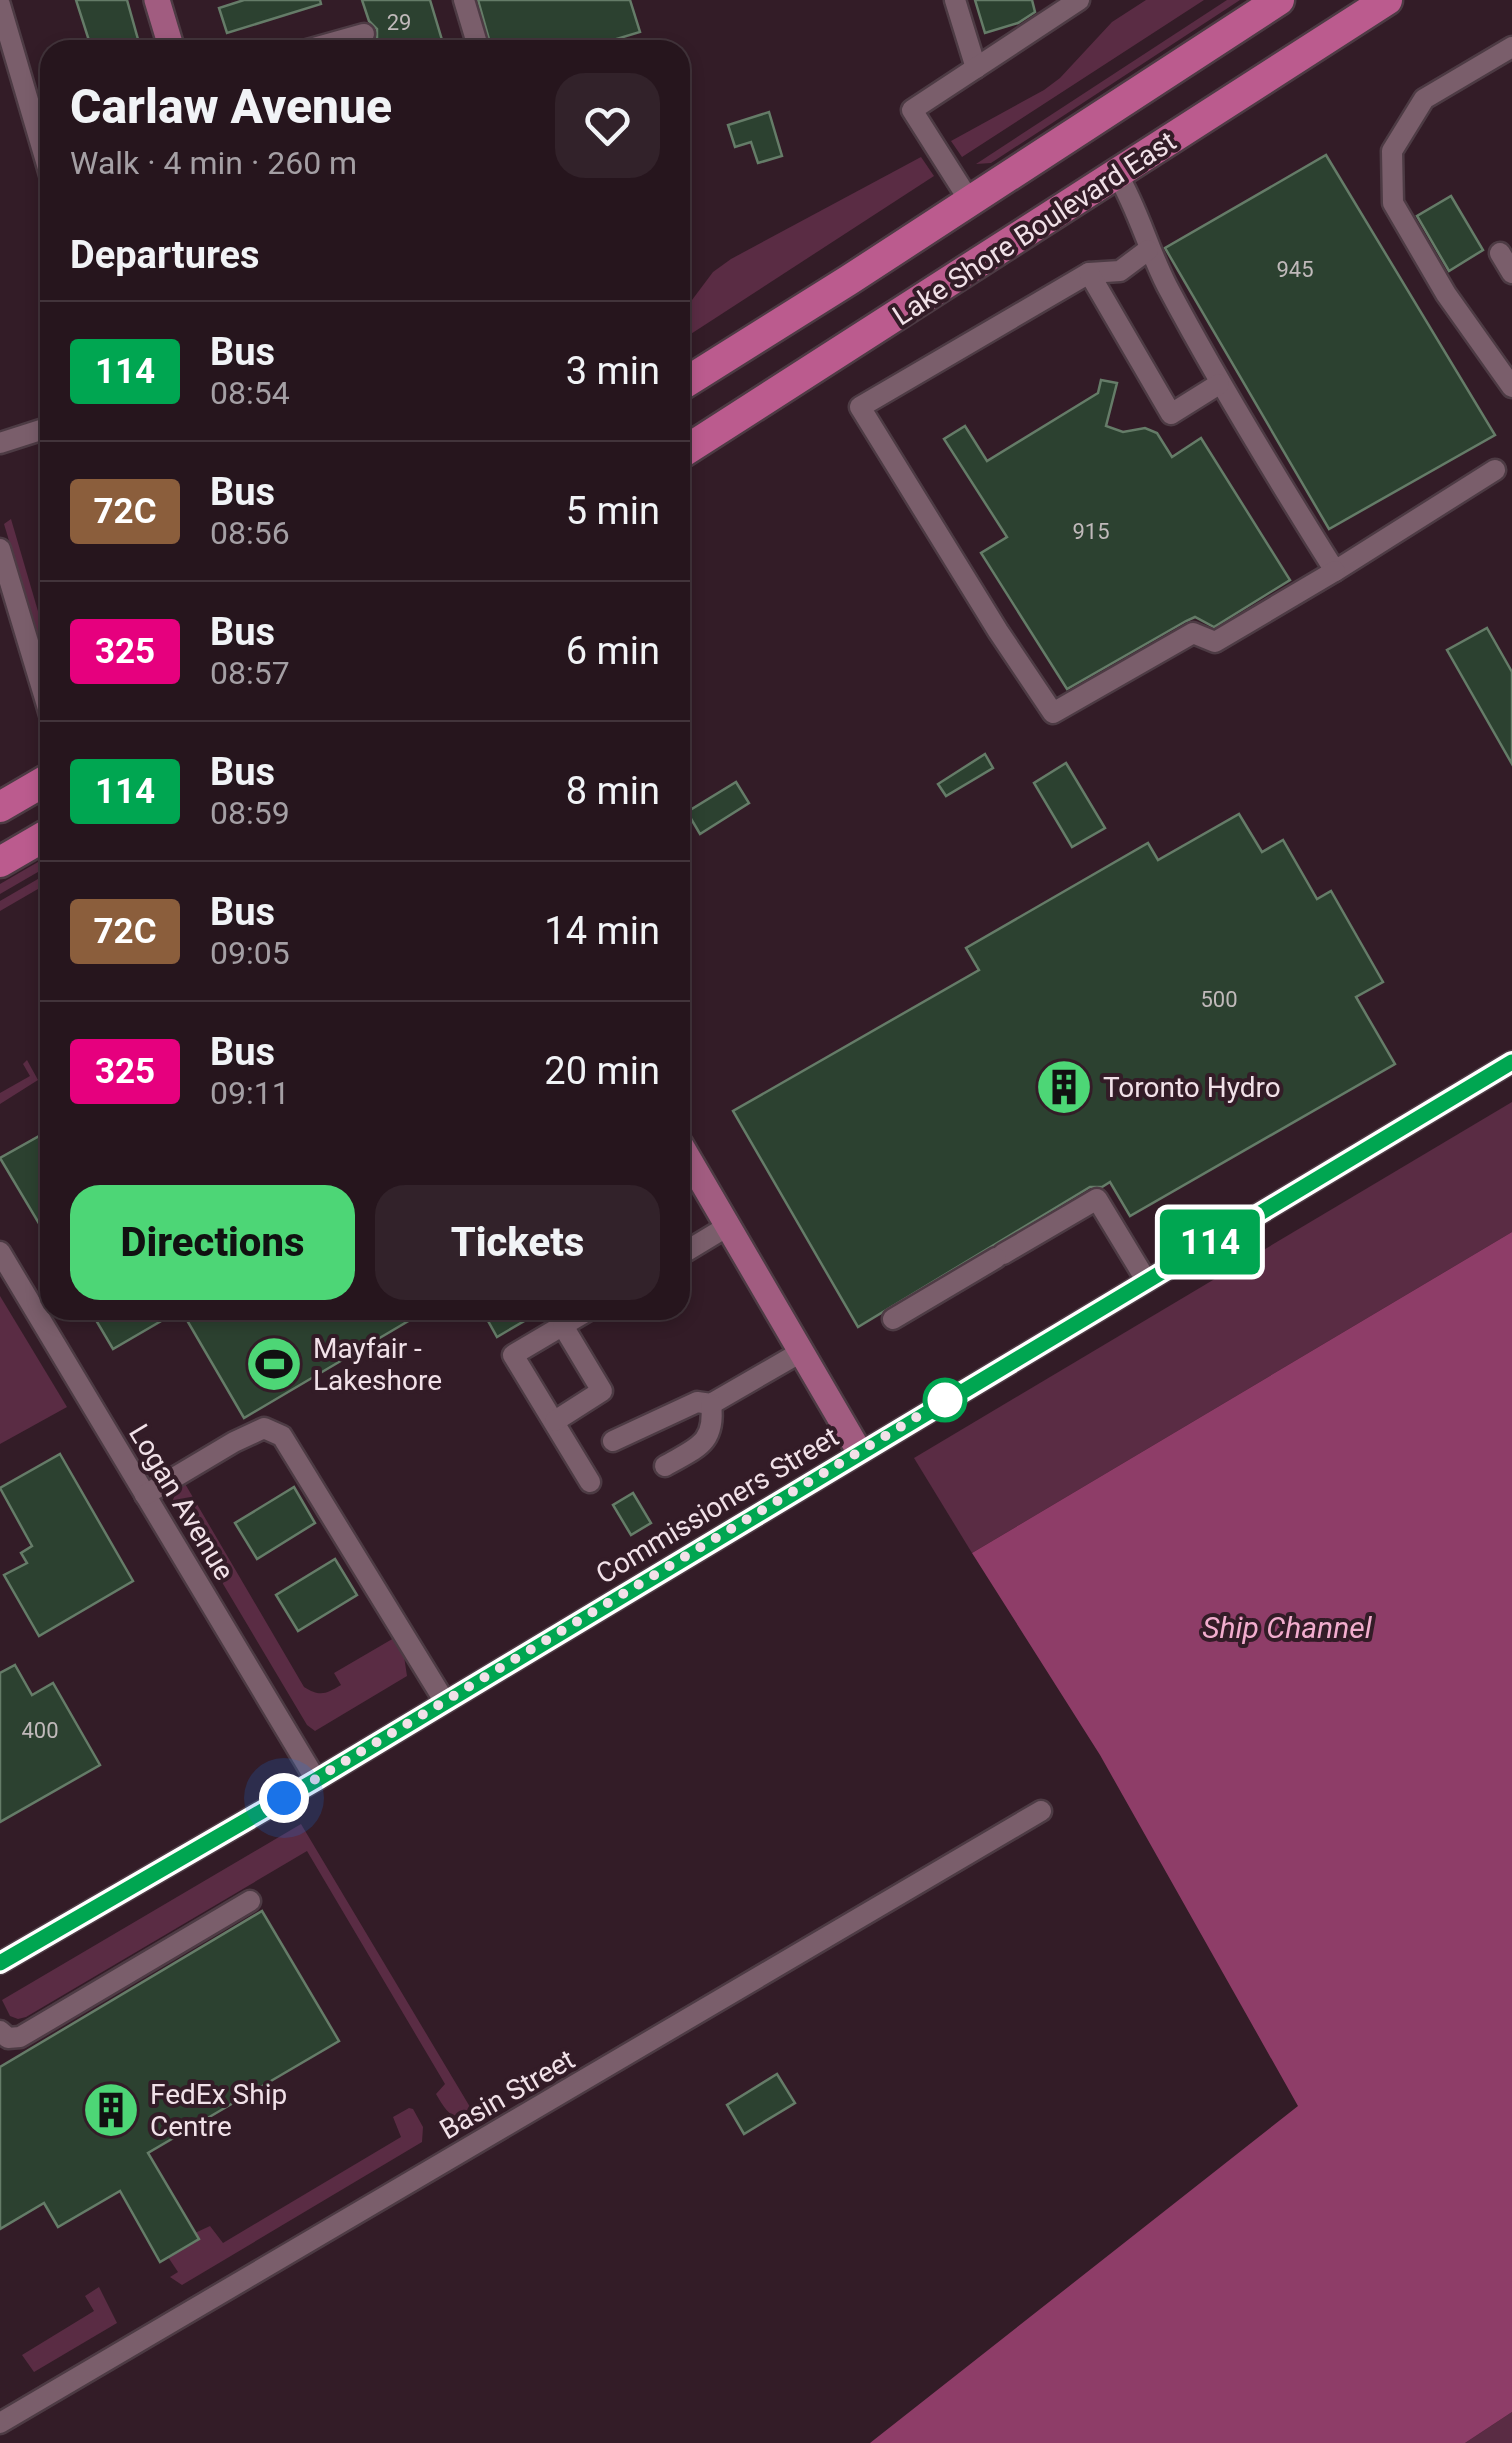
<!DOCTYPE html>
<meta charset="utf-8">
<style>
body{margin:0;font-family:Roboto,sans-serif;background:#32222a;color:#f1f3f6;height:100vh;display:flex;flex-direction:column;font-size:38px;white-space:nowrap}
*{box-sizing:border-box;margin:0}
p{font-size:32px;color:#a49fa4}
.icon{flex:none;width:55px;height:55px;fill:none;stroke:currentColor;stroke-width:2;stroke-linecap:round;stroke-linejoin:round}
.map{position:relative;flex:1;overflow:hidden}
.details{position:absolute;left:40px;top:40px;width:650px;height:1280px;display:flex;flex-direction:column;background:#26151d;border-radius:30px;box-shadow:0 5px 15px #0003,0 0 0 2px #42343b}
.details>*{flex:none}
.badge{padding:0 20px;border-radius:8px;font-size:35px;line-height:65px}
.you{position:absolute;width:50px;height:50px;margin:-25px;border:8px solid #fff;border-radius:50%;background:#1a73e8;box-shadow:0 0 0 15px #1a73e833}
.map>.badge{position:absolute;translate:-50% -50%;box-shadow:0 0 0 5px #fff}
h2{padding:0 30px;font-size:38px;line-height:90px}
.round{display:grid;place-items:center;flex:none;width:105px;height:105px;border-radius:30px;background:#32222a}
.summary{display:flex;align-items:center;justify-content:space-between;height:170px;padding:0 30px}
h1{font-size:48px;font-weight:800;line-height:75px}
.action{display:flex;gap:20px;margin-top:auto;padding:20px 30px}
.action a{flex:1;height:115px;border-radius:30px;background:#4dd676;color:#111;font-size:40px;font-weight:800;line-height:115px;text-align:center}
.action a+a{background:#32222a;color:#f1f3f6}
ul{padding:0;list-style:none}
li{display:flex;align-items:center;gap:30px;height:140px;padding:0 30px;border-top:2px solid #42343b}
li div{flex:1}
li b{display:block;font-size:38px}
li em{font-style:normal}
li .badge{min-width:110px;font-weight:700;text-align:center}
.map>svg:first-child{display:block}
.green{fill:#5a2c44}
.water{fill:#8e3d68}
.building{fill:#2c4130;stroke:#657c68;stroke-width:2.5}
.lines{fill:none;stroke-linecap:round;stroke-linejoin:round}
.minor-casing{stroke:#4d3b44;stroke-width:25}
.major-casing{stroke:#4d3b44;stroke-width:30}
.highway-casing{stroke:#4d3b44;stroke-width:35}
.minor{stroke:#7a5e6b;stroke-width:20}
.major{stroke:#a15c80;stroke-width:25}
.highway{stroke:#bb5b8e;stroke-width:30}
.line-casing{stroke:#fff;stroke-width:22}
.line{stroke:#00a651;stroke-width:15}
.walk{stroke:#f1e1e8;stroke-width:10;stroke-dasharray:0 18}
.stop-dot{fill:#fff;stroke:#00a651;stroke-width:5}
.labels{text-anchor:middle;stroke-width:8;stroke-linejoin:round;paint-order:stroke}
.number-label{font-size:22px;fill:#c0b9ba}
.street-label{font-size:28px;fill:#f1e1e8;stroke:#331c27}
.poi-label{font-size:28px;fill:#f1e1e8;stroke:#331c27;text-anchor:start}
.water-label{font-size:30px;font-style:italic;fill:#f2adce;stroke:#331c27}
</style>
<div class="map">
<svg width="1512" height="2443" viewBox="0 0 1512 2443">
<rect width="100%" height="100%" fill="#331c27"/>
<g class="green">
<path d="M1146,0h58l-242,157 -11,-16 93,-51 16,-12 52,-56z"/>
<path d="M1227,0h13l-249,163 -15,1z"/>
<path d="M921,157l13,19 -254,165v-25l33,-44 18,-13z"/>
<path d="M11,519l36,123 -9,-5 -34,-113z"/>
<path d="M50,855v10l-50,29v-10z"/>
<path d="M50,872v10l-50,29v-10z"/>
<path d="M27,1060l11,20 -38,24v-11l30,-17 -7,-12z"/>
<path d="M1512,1102v130l-540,321 -58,-95z"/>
<path d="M0,1296l67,111 -67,37z"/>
<path d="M184,1482l120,205c16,10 22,7 37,-2l-7,-12 60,-35 10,18 3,20 -92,55 -8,-6 -134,-225 3,-9z"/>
<path d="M301,1824l172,288c-20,12 -27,-1 -37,-18l9,-10 -138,-233 -281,166 -8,2 -8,-3 -8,-16z"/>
<path d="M409,2108l4,1 10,18 -1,15 -240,143 -12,-8 8,-5 -10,-15 27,-24 15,-7 13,17 178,-106 -8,-20z"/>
<path d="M99,2287l18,36 -83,49 -12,-17 72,-44 -9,-15z"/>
<path d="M1512,2412v31h-47z"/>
</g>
<path class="water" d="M1512,1232v1180l-47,31h-595l428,-337 -198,-351 -128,-202z"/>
<g class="building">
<path d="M76,0h51l14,50h-33l-1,-4 -15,4z"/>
<path d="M244,0h76l1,4 -94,29 -8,-25z"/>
<path d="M362,0h68l15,50h-68v-21l-8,-8z"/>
<path d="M478,0h152l10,32 -60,18h-88z"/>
<path d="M975,0h57l3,12 -17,11 -33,10z"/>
<path d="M769,112l13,44 -24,7 -7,-21 -16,5 -7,-22z"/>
<path d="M1326,155l169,280 -166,94 -164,-281z"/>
<path d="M1451,196l32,54 -34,21 -32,-55z"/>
<path d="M1101,380l16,3 -11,43 17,6 22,-4 12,5 15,24 29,-19 89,142 -76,47 -19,-10 -9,4 -119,68 -86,-136 26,-16 -63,-98 21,-13 22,35 111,-68z"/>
<path d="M1487,628l25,44v92l-65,-114z"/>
<path d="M985,754l8,14 -47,28 -8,-12z"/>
<path d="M1066,763l39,65 -33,19 -38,-64z"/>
<path d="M736,782l13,21 -49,31 -13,-22z"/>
<path d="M1239,814l23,38 21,-12 34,59 14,-8 52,91 -27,15 39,67 -265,152 -20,-34 -8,5h-12l-232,140 -125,-216 246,-141 -13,-22 182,-105 10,17z"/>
<path d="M50,1130v112l-50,-84z"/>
<path d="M90,1310h90l-67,39z"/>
<path d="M181,1310h246l-183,108z"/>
<path d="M482,1310h61l-46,27z"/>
<path d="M60,1454l73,127 -94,55 -35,-61 23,-12 -6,-10 11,-7 -32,-58z"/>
<path d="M294,1487l21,36 -58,36 -22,-36z"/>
<path d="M633,1493l18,30 -20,12 -18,-30z"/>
<path d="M335,1559l22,36 -59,36 -22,-36z"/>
<path d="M15,1665l17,30 21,-12 47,82 -100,57v-149z"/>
<path d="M262,1911l77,130 -191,112 51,86 -39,23 -40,-71 -62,36 -14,-24 -44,26v-162z"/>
<path d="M777,2074l18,29 -51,31 -17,-29z"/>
</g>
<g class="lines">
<g class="minor-casing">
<g id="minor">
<path d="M464,0l15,50"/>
<path d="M955,0l21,68"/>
<path d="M0,5l50,170"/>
<path d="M1512,47l-88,52 -32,52 1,52 53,91 66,93"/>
<path d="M307,50l57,-16"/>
<path d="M1117,174c21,35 31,75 50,112 52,98 109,191 168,285l160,-101"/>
<path d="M969,200l-57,-90 167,-110"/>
<path d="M1148,250l-28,21 -31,2 -229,134 138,224 55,82 140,-80 22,9 120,-71"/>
<path d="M1500,253l12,20"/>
<path d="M1089,273l82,141 48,-30"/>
<path d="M0,443l50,-16"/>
<path d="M0,549l50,166"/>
<path d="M0,1252l316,528"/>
<path d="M1003,1254l94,-55 49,81"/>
<path d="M680,1255l48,-29"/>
<path d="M589,1310l-76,45 77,127"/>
<path d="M893,1319l103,-61"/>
<path d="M555,1421l47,-30 -39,-65"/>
<path d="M613,1441l84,-39 14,2 90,-52"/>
<path d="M665,1466c31,-18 51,-22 46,-62"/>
<path d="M145,1495l89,-53 30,-14 18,8 163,266"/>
<path d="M0,1963l316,-183 1196,-718"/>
<path d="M0,2031l8,7 12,-1 230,-136"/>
<path d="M0,2423l1041,-612"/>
</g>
</g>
<g class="major-casing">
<g id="major">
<path d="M157,0l15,50"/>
<path d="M680,1144l179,307"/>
</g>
</g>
<g class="highway-casing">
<g id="highway">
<path d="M680,386l169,-106 430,-280"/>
<path d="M680,454l707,-454"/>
<path d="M0,807l50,-29"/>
<path d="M0,862l50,-29"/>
</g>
</g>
<use href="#minor" class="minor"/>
<use href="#major" class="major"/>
<use href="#highway" class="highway"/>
</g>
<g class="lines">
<g class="line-casing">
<path id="line" d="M0,1963l316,-183 1196,-718"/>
</g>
<use href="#line" class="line"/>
<path class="walk" d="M284,1798l666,-401 -5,3"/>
</g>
<defs>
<g id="building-disc" transform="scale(2.875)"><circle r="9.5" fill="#4dd676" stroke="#331c27"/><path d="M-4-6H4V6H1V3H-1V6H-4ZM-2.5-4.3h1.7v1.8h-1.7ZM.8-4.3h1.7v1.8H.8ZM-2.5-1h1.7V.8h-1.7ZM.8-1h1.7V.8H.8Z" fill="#111"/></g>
<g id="stadium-disc" transform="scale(2.875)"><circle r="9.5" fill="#4dd676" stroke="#331c27"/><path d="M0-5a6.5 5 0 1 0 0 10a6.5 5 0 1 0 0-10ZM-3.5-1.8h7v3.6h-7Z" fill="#111"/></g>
</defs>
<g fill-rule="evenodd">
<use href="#building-disc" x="1064" y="1087"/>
<use href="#stadium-disc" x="274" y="1364"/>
<use href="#building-disc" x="111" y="2110"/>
</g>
<circle class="stop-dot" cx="945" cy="1400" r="20"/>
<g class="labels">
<g class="number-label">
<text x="399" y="30">29</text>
<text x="1295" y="277">945</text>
<text x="1091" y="539">915</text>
<text x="1219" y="1007">500</text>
<text x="40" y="1738">400</text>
</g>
<g class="street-label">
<text transform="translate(1034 228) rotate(-33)" y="10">Lake Shore Boulevard East</text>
<text transform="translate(182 1502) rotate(59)" y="10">Logan Avenue</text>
<text transform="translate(717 1505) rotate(-31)" y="10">Commissioners Street</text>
<text transform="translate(507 2094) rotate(-30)" y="10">Basin Street</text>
</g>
<g class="poi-label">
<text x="1103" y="1097">Toronto Hydro</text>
<text x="313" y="1358">Mayfair -<tspan x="313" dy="32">Lakeshore</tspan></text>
<text x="150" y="2104">FedEx Ship<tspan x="150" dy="32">Centre</tspan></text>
</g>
<g class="water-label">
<text x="1287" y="1638">Ship Channel</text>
</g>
</g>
</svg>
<div class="you" style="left:284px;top:1798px"></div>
<b class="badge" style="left:1210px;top:1242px;background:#00a651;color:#fff">114</b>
<section class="details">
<div class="summary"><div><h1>Carlaw Avenue</h1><p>Walk · 4 min · 260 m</p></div><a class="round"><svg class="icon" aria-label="heart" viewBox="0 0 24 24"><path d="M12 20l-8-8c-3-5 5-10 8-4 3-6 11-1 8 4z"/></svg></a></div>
<h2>Departures</h2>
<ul>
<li><span class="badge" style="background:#00a651;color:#fff">114</span><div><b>Bus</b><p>08:54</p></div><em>3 min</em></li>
<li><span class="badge" style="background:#8b5e3c;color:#fff">72C</span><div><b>Bus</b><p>08:56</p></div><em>5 min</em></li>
<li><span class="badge" style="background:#e6007e;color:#fff">325</span><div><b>Bus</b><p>08:57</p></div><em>6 min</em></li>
<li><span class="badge" style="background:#00a651;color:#fff">114</span><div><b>Bus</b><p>08:59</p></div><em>8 min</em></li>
<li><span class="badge" style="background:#8b5e3c;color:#fff">72C</span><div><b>Bus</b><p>09:05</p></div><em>14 min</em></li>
<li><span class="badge" style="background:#e6007e;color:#fff">325</span><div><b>Bus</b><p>09:11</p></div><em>20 min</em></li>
</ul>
<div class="action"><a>Directions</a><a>Tickets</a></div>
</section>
</div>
